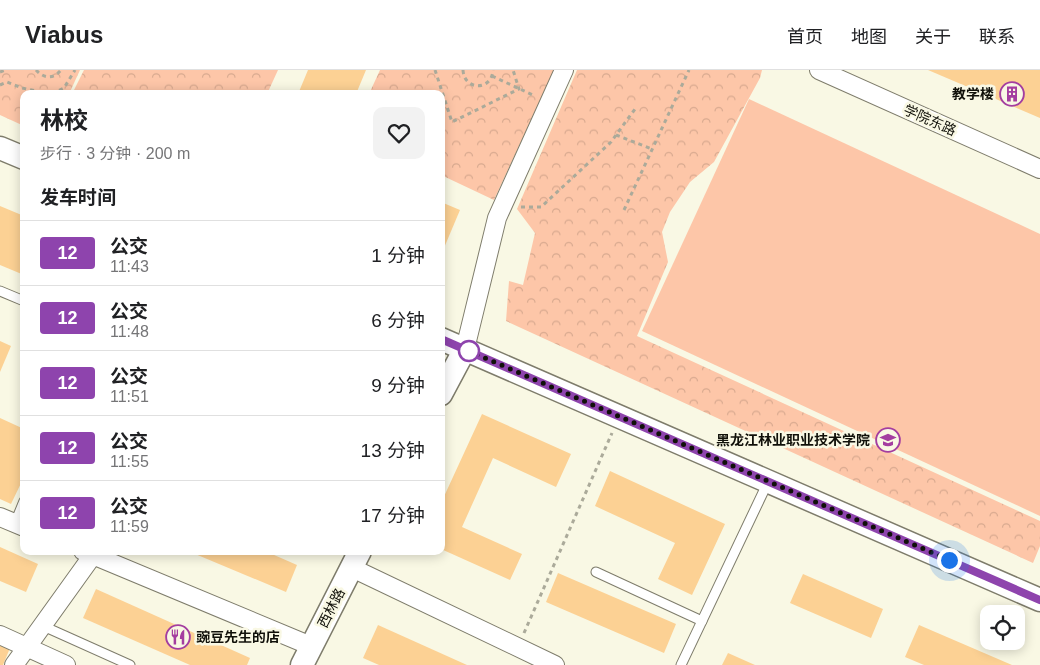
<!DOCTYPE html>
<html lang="zh">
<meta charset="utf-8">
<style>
body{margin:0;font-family:Helvetica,"Noto Sans SC",sans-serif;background:#f2f2f2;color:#202124;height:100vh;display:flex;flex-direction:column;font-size:19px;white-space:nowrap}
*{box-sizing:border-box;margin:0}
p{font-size:16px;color:#757577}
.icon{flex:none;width:28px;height:28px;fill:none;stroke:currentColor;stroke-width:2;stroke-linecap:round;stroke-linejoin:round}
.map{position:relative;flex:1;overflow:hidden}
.details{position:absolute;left:20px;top:20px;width:425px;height:465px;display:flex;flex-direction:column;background:#fff;border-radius:10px;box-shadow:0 2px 12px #0003}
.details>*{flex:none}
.badge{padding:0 10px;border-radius:4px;font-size:18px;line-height:32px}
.fabs{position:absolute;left:980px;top:535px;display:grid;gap:10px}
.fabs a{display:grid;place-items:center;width:45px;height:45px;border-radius:10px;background:#fff;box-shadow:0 2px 12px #0003;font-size:25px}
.you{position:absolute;width:25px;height:25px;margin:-12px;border:4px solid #fff;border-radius:50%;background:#1a73e8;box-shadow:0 0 0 8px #1a73e833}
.map>.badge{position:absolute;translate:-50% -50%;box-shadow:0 0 0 2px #fff}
h2{padding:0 20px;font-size:19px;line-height:45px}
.round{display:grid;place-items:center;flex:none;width:52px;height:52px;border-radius:10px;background:#f2f2f2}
.head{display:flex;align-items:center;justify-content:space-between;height:85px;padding:0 20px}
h1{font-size:24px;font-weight:700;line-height:38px}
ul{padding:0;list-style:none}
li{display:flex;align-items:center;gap:15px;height:65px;padding:0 20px;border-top:1px solid #e0e0e0}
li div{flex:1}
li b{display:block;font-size:19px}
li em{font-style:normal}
li .badge{min-width:55px;font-weight:700;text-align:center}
header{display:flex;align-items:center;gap:30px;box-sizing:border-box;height:70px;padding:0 25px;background:#fff;border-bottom:1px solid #e0e0e0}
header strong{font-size:24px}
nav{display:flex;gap:28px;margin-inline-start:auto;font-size:18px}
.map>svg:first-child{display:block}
.forest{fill:url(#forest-crowns)}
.green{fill:#fdc6a8}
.building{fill:#fcd194}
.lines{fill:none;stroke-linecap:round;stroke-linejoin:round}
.service-casing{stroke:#7e7c6b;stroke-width:11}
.minor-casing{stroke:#7e7c6b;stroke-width:20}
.tertiary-casing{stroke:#7e7c6b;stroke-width:25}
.path{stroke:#abaa9a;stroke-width:3;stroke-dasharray:4 4;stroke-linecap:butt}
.service{stroke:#fff;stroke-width:9}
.minor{stroke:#fff;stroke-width:18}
.tertiary{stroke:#fff;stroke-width:22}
.line-casing{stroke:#fff;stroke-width:11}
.line{stroke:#8e44ad;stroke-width:8}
.walk{stroke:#101009;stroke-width:5;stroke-dasharray:0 9}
.stop-dot{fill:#fff;stroke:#8e44ad;stroke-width:2.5}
.labels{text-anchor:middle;stroke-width:5;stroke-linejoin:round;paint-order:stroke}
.poi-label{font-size:14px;font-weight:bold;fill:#101009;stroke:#f9f8e4;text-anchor:end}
.street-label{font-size:14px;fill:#101009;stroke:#f9f8e4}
</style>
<header>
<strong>Viabus</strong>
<nav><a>首页</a><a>地图</a><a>关于</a><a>联系</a></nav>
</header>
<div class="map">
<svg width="1040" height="595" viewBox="0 0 1040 595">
<defs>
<pattern id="forest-crowns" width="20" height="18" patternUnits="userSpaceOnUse" patternTransform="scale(1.25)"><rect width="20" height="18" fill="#fdc6a8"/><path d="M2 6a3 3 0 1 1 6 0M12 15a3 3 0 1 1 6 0" fill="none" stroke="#d8a98f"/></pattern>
</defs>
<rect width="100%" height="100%" fill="#f9f8e4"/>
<g class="forest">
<path d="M0,0h80l-11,24h-45v32l-24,-11z"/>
<path d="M84,0h194l-11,24h-195z"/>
<path d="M380,0h174l-60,130 -53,-25v-81h-72z"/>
<path d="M577,0h185l-2,8 -46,84 -24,20 -20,30 -8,20 6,30 -31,74 403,185v25l-7,17 -527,-242 3,-40 14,4 12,-52 -18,-24z"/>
</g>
<path class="green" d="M749,29l291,135v282l-398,-185z"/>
<g class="building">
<path d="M308,0h58l-10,24h-58z"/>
<path d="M928,0h112v48z"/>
<path d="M441,132l19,8 -19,45z"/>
<path d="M0,136l24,10v59l-24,-10z"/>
<path d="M0,271l11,5 -11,26z"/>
<path d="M482,344l89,40 -15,33 -63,-29 -31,69 60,27 -12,26 -69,-31v-46z"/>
<path d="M0,348l24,11v48l-13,27 -11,-5z"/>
<path d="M610,401l115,53 -33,71 -34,-16 17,-36 -80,-37z"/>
<path d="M0,477l38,17 -12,28 -26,-11z"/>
<path d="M188,481h77l32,14 -11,27z"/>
<path d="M558,503l118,51 -12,29 -118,-51z"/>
<path d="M803,504l80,35 -12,29 -81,-35z"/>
<path d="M96,519l154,69 -3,7h-57l-107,-47z"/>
<path d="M378,555l89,40h-88l-16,-7z"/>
<path d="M919,555l93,40h-88l-19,-8z"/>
<path d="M0,573l10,5 -7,17h-3z"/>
<path d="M728,583l27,12h-33z"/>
</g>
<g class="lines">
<g class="service-casing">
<g id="service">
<path d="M0,221l24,10"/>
<path d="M15,453l9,-22"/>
<path d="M596,502l106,49"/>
<path d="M43,556l87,39"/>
<path d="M681,595l87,-183"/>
</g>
</g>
<g class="minor-casing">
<g id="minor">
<path d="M819,0l221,99"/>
<path d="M465,279l32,-131 67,-148"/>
<path d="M0,447l24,10"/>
<path d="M83,481l228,95"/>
<path d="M352,498l203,97"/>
<path d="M0,565l66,30"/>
<path d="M14,595l79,-110"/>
</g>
</g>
<g class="tertiary-casing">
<g id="tertiary">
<path d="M0,78l24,10"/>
<path d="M441,269l599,261"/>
<path d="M441,324l24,-45"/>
<path d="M302,595l58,-114"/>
</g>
</g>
<g class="path">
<path d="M36,0c8,9 18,9 25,0"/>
<path d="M435,0l17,52 67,-33 -6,-19"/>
<path d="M463,0c1,21 29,21 30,0"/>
<path d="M0,2l5,-2"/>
<path d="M492,6l43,20"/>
<path d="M0,15l7,-3 15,6 28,6"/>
<path d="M52,24l12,-6 11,-18"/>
<path d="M616,65l36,14"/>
<path d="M521,137h20l70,-65 24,-33"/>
<path d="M624,140l65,-140"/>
<path d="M524,563l88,-200"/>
</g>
<use href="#service" class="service"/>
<use href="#minor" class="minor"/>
<use href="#tertiary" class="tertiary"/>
</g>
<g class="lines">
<g class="line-casing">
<path id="line" d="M441,269l599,261"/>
</g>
<use href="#line" class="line"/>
<path class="walk" d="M469,281l480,209"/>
</g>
<defs>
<g id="building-ring" transform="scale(1.25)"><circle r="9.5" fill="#f9f8e4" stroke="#a43da0" stroke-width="1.5"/><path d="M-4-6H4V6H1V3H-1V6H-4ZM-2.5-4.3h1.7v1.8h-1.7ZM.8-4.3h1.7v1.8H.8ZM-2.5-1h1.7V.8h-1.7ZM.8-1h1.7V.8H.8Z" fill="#a43da0"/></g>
<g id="university-ring" transform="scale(1.25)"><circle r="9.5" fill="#f9f8e4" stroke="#a43da0" stroke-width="1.5"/><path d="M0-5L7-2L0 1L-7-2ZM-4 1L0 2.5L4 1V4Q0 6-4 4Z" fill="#a43da0"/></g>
<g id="restaurant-ring" transform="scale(1.25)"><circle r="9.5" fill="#f9f8e4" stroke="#a43da0" stroke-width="1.5"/><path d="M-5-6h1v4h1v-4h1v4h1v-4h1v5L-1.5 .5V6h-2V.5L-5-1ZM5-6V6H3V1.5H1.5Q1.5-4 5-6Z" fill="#a43da0"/></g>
</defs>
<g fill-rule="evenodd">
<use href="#building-ring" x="1012" y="24"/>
<use href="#university-ring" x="888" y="370"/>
<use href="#restaurant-ring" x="178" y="567"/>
</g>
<circle class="stop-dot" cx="469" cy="281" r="10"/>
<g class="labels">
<g class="poi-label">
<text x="994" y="29">教学楼</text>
<text x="870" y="375">黑龙江林业职业技术学院</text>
<text x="196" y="572" text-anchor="start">豌豆先生的店</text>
</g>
<g class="street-label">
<text transform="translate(930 50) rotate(24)" y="5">学院东路</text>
<text transform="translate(331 538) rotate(-63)" y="5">西林路</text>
</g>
</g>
</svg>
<div class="fabs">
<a><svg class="icon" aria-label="locate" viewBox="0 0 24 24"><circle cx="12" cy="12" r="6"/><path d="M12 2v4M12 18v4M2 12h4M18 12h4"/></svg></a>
</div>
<div class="you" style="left:949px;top:490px"></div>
<section class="details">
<div class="head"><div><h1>林校</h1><p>步行 · 3 分钟 · 200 m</p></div><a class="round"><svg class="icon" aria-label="heart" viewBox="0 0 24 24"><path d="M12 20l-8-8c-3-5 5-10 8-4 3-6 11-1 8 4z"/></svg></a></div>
<h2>发车时间</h2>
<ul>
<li><span class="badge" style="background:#8e44ad;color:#fff">12</span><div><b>公交</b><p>11:43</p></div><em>1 分钟</em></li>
<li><span class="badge" style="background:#8e44ad;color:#fff">12</span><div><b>公交</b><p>11:48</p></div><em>6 分钟</em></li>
<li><span class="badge" style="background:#8e44ad;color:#fff">12</span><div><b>公交</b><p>11:51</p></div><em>9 分钟</em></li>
<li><span class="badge" style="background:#8e44ad;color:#fff">12</span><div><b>公交</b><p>11:55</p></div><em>13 分钟</em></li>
<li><span class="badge" style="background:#8e44ad;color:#fff">12</span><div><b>公交</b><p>11:59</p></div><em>17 分钟</em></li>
</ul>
</section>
</div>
